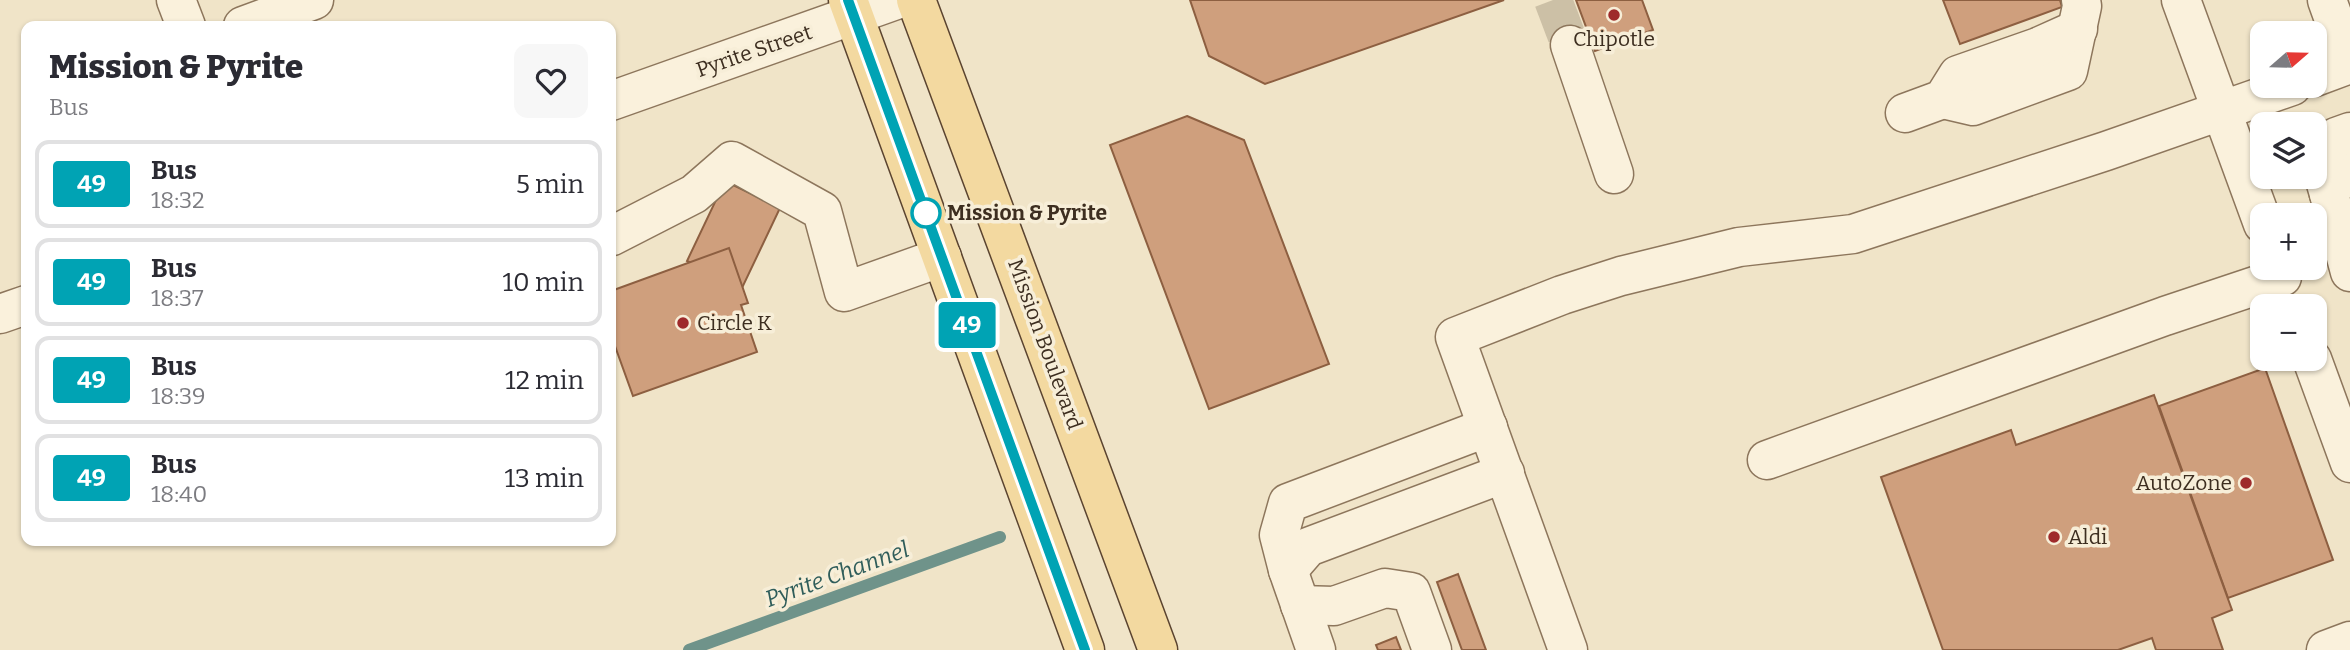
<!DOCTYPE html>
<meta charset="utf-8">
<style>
body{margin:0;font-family:Bitter,serif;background:#f7f7f7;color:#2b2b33;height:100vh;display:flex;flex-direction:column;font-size:26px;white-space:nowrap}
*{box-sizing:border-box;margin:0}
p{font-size:23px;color:#7c7c81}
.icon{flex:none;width:38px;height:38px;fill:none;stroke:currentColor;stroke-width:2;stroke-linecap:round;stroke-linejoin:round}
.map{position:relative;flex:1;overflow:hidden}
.drawer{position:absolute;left:21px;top:21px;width:595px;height:525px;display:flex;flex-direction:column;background:#fff;border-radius:14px;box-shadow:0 2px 5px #0004}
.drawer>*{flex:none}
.badge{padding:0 14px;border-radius:5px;font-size:24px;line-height:46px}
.needle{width:46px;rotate:70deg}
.tools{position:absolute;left:2250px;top:21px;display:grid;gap:14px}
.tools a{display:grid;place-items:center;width:77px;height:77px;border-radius:14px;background:#fff;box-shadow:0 2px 5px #0004;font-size:35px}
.map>.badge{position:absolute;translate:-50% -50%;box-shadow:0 0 0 4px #fff}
.round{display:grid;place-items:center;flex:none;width:74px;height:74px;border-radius:14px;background:#f7f7f7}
.head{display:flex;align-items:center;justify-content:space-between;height:119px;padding:0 28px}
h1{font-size:33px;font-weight:800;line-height:52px}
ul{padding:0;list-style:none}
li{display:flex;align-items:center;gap:21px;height:88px;margin:0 14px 10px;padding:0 14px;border:4px solid #e1e1e2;border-radius:14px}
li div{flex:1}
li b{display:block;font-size:26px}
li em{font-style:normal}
li .badge{min-width:77px;font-weight:700;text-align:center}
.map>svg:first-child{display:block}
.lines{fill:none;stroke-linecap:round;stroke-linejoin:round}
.stream{stroke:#6f938a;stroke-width:12}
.building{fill:#cf9f7d;stroke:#8d5f41;stroke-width:2}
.minor-tunnel{stroke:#ccc0a6;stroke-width:38;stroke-dasharray:38 19;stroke-linecap:butt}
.minor-casing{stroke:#8d765c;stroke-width:41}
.major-casing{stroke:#5b4430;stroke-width:41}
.minor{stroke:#faf1dc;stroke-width:38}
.major{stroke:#f3d9a0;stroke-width:38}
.line-casing{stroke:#fff;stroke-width:16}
.line{stroke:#00a3b4;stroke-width:10}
.poi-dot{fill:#9e2a2b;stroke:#f7eed8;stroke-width:2.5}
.stop-dot{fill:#fff;stroke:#00a3b4;stroke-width:3.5}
.labels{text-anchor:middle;stroke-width:7;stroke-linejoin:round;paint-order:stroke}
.poi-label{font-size:21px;fill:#3d2e20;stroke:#f7eed8;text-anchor:start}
.street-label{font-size:21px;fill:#3d2e20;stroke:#f7eed8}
.stop-label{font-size:21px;font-weight:bold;fill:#3d2e20;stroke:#f7eed8;text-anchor:start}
.water-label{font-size:23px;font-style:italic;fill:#2f5d5a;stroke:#f7eed8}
</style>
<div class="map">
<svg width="2350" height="650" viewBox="0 0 2350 650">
<rect width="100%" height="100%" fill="#f0e4c8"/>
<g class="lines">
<path class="stream" d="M689,650l311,-113"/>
</g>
<g class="building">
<path d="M1190,0h314l-239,84 -56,-28z"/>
<path d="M1576,0h66l11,30 -58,21z"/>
<path d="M1943,0h117l2,7 -102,37z"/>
<path d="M1187,116l57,24 85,224 -120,45 -99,-264z"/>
<path d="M725,181l55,27 -38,80 -55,-27z"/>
<path d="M729,248l19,55 -7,2 16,47 -124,44 -22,-61v-44z"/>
<path d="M2265,368l68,192 -105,38 -69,-192z"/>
<path d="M2154,395l78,215 -20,8 11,32h-67l-4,-12 -34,12h-175l-62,-173 130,-47 5,15z"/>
<path d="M1458,574l28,76h-24l-25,-68z"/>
<path d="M1396,637l5,13h-23l-2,-5z"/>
</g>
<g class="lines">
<path class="minor-tunnel" d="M1553,0l17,45"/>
<g class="minor-casing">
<g id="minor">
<path d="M176,0l10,26"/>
<path d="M2181,0l82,224"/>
<path d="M243,26l71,-26"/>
<path d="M1570,45l44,129"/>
<path d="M2315,77l35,-13 -23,-64"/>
<path d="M1943,99l30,7 95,-35 14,-65 -1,-6"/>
<path d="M611,101l285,-101"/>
<path d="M1905,113l38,-14 15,-24 80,-28 40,-18"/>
<path d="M2350,168l-4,1 -17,25 21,78"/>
<path d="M2329,194l-10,-34 17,-23 14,-5"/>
<path d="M611,232l1,4 82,-42 38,-33 90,50 22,81 98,-35"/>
<path d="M0,314l26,-9"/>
<path d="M2312,359l38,104"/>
<path d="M1767,460l398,-144 117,-39"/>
<path d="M1288,570l20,-23 197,-74"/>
<path d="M1300,605l34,1 51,-18 26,4 21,58"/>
<path d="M1316,650l-28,-80 -9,-35 9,-32 200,-76"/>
<path d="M1568,650l-113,-313 107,-42 59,-19 118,-29 114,-13 253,-83 186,-65"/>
<path d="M2326,650l24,-9"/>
</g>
</g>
<g class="major-casing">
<g id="major">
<path d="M848,0l237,650"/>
<path d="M916,0l242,650"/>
</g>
</g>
<use href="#minor" class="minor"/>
<use href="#major" class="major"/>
</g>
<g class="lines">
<g class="line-casing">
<path id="line" d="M848,0l237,650"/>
</g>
<use href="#line" class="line"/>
</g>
<g class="poi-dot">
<circle cx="1614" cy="15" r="7"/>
<circle cx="683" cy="323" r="7"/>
<circle cx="2246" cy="483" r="7"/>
<circle cx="2054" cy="537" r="7"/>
</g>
<circle class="stop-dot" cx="926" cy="213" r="14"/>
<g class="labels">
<g class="poi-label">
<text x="1614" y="46" text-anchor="middle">Chipotle</text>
<text x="697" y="330">Circle K</text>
<text x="2232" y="490" text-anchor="end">AutoZone</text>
<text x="2068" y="544">Aldi</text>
</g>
<g class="street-label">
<text transform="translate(754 51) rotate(-19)" y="7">Pyrite Street</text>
<text transform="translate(1045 344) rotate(70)" y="7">Mission Boulevard</text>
</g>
<g class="stop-label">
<text x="947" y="220">Mission &amp; Pyrite</text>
</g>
<g class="water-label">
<text transform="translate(837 574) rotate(-20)" y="8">Pyrite Channel</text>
</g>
</g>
</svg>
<div class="tools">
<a><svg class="needle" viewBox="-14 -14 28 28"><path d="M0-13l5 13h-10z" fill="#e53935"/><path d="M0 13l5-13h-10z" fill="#7c7c81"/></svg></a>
<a><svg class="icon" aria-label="layers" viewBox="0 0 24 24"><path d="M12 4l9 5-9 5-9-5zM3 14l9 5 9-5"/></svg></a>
<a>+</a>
<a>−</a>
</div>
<b class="badge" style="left:967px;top:325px;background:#00a3b4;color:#fff">49</b>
<section class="drawer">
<div class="head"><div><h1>Mission &amp; Pyrite</h1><p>Bus</p></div><a class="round"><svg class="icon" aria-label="heart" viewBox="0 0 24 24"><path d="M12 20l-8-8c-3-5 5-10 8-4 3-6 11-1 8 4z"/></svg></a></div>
<ul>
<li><span class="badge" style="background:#00a3b4;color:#fff">49</span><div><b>Bus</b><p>18:32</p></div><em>5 min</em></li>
<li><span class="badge" style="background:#00a3b4;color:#fff">49</span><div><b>Bus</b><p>18:37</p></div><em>10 min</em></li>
<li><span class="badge" style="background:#00a3b4;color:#fff">49</span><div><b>Bus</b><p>18:39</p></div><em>12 min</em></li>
<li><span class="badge" style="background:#00a3b4;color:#fff">49</span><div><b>Bus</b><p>18:40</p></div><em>13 min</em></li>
</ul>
</section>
</div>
